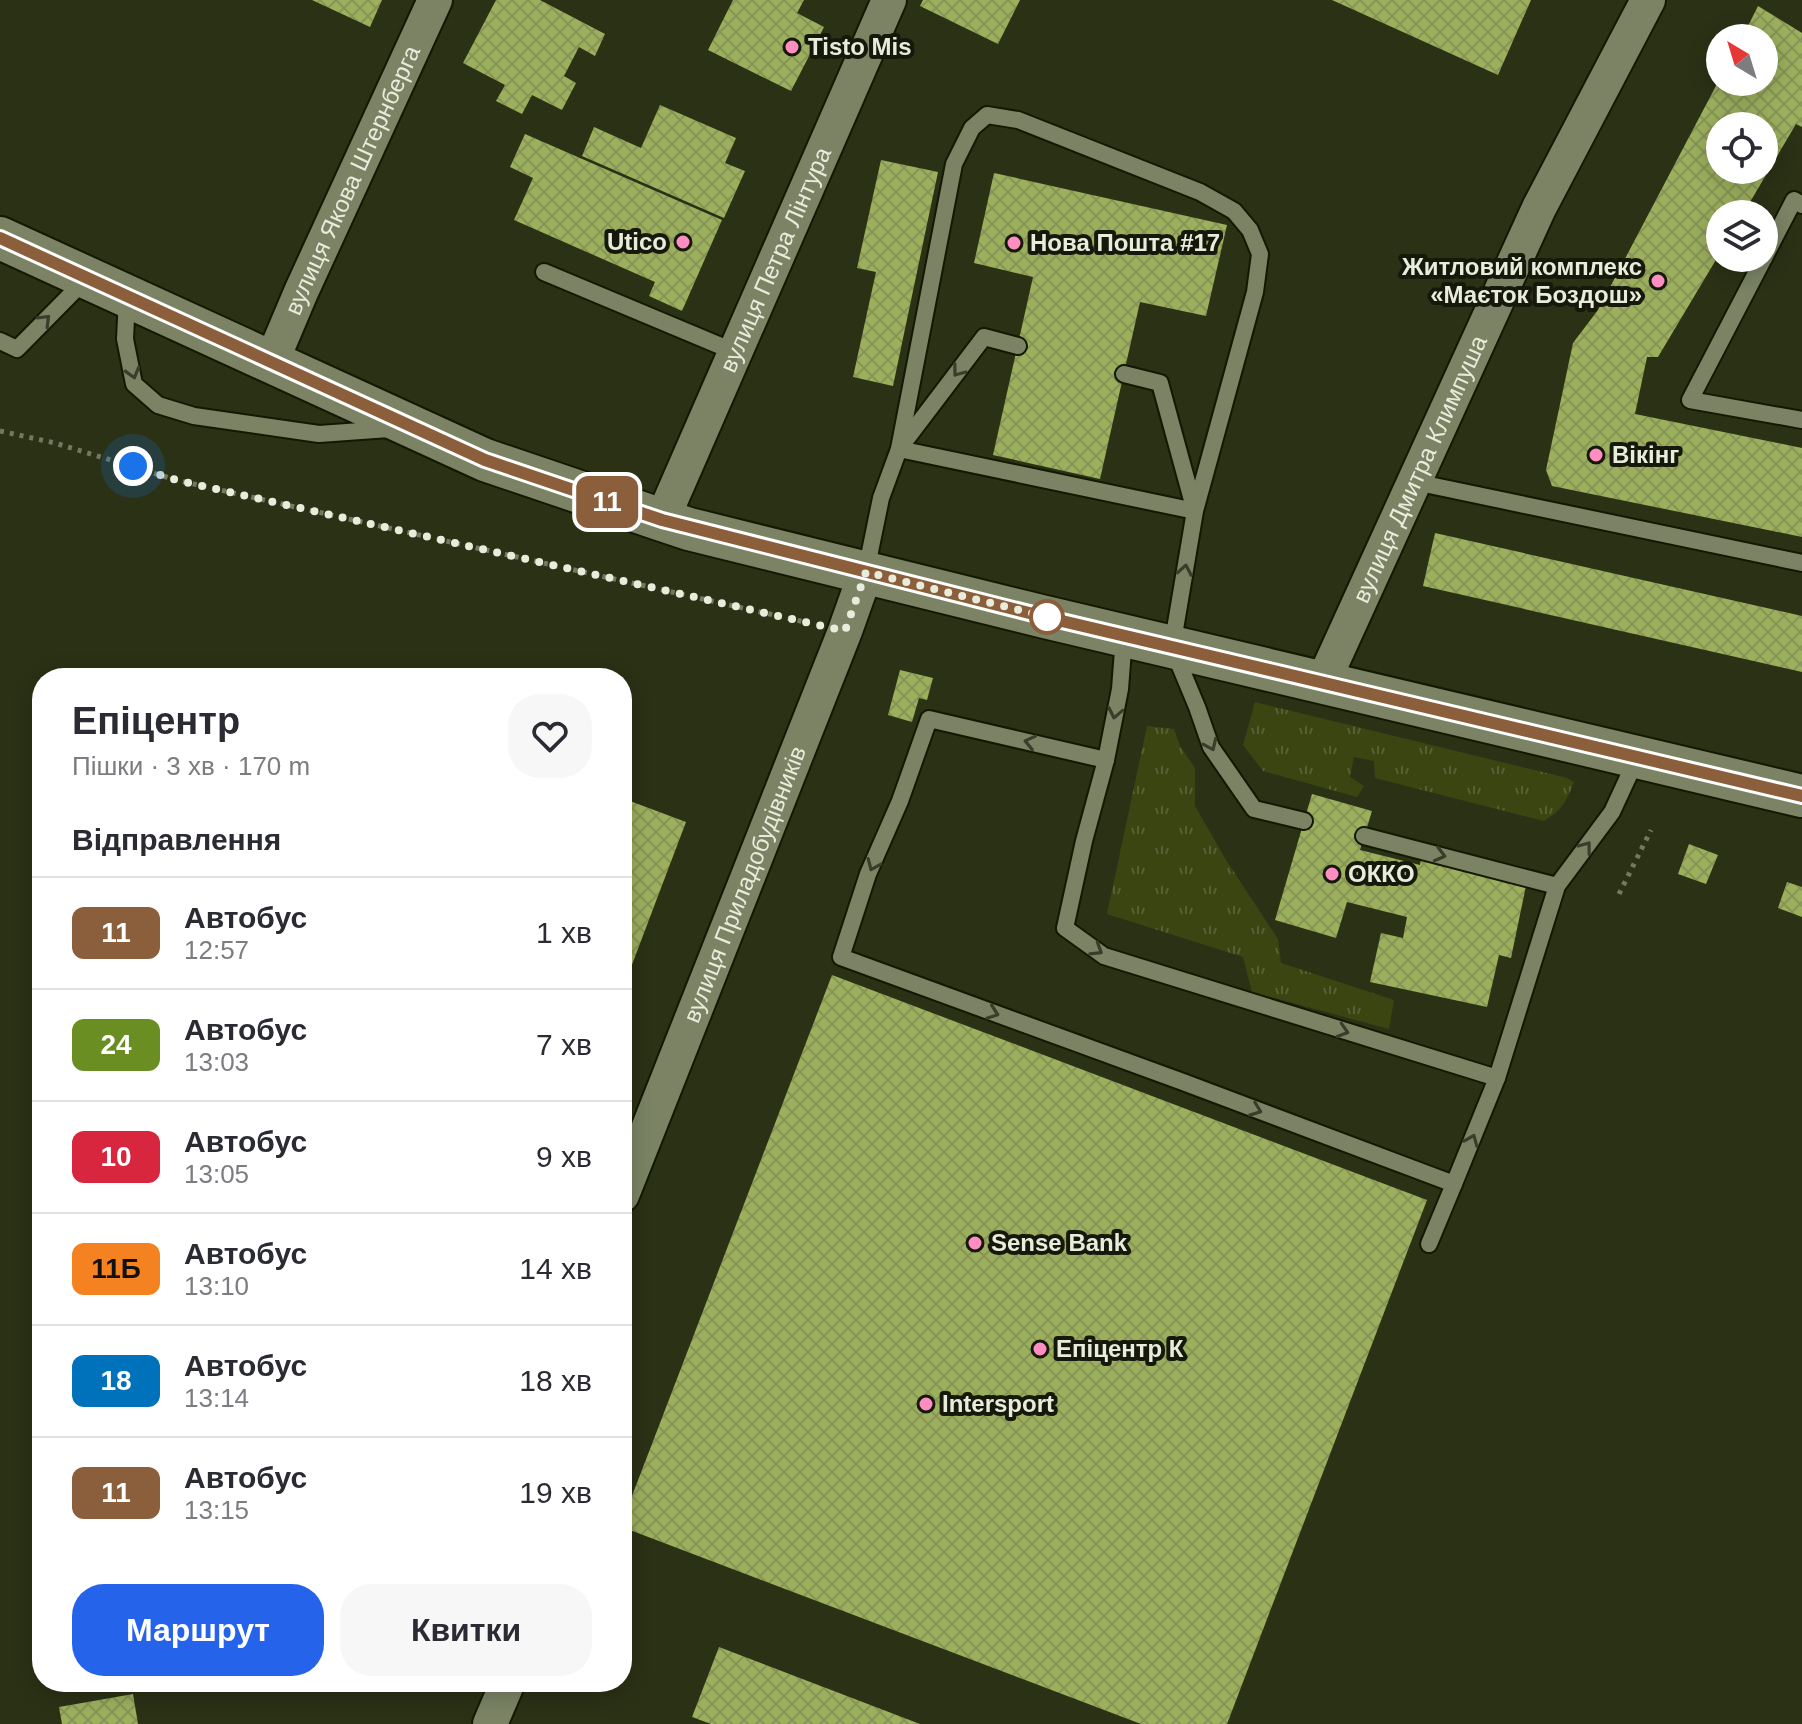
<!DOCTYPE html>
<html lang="uk">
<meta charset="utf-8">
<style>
body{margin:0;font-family:Arial,sans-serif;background:#f7f7f7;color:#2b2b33;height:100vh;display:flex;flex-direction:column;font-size:30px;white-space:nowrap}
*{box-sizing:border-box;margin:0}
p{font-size:26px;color:#7c7c81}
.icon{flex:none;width:44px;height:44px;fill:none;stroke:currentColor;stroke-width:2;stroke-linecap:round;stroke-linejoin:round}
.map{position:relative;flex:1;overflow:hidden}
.details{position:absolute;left:32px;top:668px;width:600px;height:1024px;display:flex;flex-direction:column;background:#fff;border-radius:32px;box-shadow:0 4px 20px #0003}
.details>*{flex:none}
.badge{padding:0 16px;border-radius:12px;font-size:28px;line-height:52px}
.needle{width:52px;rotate:322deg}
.controls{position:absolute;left:1706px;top:24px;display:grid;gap:16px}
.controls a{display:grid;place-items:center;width:72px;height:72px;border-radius:50%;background:#fff;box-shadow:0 4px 20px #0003;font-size:40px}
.you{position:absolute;width:40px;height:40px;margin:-20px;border:6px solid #fff;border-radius:50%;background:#1a73e8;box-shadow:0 0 0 12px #1a73e833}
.map>.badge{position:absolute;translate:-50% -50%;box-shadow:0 0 0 4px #fff}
h2{padding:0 40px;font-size:30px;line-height:72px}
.round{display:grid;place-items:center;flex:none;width:84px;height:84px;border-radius:32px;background:#f7f7f7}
.overview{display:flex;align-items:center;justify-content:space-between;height:136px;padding:0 40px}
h1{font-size:38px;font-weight:600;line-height:60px}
.button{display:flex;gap:16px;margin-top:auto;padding:16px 40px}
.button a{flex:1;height:92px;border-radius:32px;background:#2563eb;color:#fff;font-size:32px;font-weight:600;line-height:92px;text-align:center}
.button a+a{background:#f7f7f7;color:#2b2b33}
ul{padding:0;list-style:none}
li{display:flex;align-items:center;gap:24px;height:112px;padding:0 40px;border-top:2px solid #e1e1e2}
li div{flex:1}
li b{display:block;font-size:30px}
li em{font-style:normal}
li .badge{min-width:88px;font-weight:700;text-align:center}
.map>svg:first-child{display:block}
.grass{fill:url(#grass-tufts)}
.building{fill:url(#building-cross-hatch);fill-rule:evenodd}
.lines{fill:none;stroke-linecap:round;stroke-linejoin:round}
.service-casing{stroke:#131900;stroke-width:20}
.minor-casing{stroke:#131900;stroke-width:38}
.tertiary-casing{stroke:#131900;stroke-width:46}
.path{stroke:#737961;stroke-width:5;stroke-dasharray:4 6;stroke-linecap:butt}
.service{stroke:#7b8364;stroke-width:16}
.minor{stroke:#7b8364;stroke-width:34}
.tertiary{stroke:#7b8364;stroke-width:42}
.oneway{stroke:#393d2a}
.line-casing{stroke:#fff;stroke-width:18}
.line{stroke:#8b5e3c;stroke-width:12}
.walk{stroke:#e7ecdb;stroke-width:8;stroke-dasharray:0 14.4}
.poi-dot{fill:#fd8ec0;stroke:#15180b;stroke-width:3}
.stop-dot{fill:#fff;stroke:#8b5e3c;stroke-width:4}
.labels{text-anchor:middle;stroke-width:8;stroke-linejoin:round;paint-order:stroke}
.poi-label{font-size:24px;font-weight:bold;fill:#e7ecdb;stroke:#15180b;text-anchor:start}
.street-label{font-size:24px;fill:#e7ecdb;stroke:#15180b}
</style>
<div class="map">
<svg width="1802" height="1724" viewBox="0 0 1802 1724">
<defs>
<pattern id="grass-tufts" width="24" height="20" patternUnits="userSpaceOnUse" patternTransform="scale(2)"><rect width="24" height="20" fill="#3a4512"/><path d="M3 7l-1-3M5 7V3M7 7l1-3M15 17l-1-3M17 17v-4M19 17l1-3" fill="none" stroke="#566034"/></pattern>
<pattern id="building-cross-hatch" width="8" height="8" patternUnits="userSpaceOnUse" patternTransform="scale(2)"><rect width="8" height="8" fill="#9caf5d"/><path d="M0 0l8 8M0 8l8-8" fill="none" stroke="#869556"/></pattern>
</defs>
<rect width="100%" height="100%" fill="#2b3115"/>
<g class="grass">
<path d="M1255,702l312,76 7,4c-8,20 -11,27 -30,39l-169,-43 -1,-17 -20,-4 -4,20 14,9 -7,11 -94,-26 -20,-26z"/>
<path d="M1147,726l27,3 6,17 15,22v38l31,54 52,79 3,24 113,37 -5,29 -137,-37 -9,-35 -136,-43z"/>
</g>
<g class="building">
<path d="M312,0h70l-12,27z"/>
<path d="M496,0h44l65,34 -10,22 -16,-9 -15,29 12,7 -14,27 -30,-15 -10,19 -26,-13 9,-16 -42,-22z"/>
<path d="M733,0h71l-7,13 27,14 -33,64 -83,-41z"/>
<path d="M923,0h97l-22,44 -78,-38z"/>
<path d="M1332,0h199l-33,75z"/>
<path d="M1758,6l44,27v94l-6,-3 -53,90h-23v39l-62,104h-11l-12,57 167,34v89l-250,-51 -6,-16 27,-127 25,-33 120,-228h46v-44h-22zM1720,126h44v44h-44z"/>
<path d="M660,105l76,33 -11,25 20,8 -21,47 -142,-62 12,-29 47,21z"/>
<path d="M525,134l197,86 -40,91 -33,-15 6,-14 -141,-62 19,-42 -23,-11z"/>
<path d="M881,160l57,12 -45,214 -40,-9 23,-105 -19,-4z"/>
<path d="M994,173l233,52 -21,91 -66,-14 -40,177 -107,-24 40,-178 -59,-14z"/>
<path d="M1435,533l367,83v56l-379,-86z"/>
<path d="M900,670l33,8 -6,22 -8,-2 -7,24 -24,-7z"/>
<path d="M1312,794l60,17 -12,39 60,15 1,-6 106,22 -16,77 -12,-3 -12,52 -117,-25 11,-49 22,5 4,-21 -60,-15 -11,36 -61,-18z"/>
<path d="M622,798l64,24 -64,169z"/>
<path d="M1689,844l29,11 -12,29 -28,-10z"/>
<path d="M1787,882l15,5v30l-24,-9z"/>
<path d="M832,975l595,225 -200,524h-86l-519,-197v-5z"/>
<path d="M719,1647l201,77h-209l-19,-7z"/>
<path d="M133,1694l5,30h-76l-3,-17z"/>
</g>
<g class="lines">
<g class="service-casing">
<g id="service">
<path d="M987,115l31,5 182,72 34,19 16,19 10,24 -5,38 -60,219 -296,-62 55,-285 18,-36z"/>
<path d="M1764,258l-74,142 112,20"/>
<path d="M1764,258l30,-58 8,5"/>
<path d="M544,272l191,80"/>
<path d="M127,298l-2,41 9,45 24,21 36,11 125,18 70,-5"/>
<path d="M0,341l17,8 70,-71"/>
<path d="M1124,374l36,9 35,128 -23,136 25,60 14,40 43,62 50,12"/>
<path d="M1415,482l387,81"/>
<path d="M866,571l15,-73 18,-49 85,-112 34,9"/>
<path d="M1124,637l-4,52 -14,71 -22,81 -19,87 39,28 393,122"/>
<path d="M1106,760l-177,-41 -29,82 -32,73 -27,83 342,125 271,102 43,-106 60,-192 55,-74 25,-54"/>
<path d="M1364,836l193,50"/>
<path d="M1429,1244l25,-60"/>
</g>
</g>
<g class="minor-casing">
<g id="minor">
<path id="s1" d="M271,363l30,-71 134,-292"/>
<path id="s2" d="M662,520l227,-520"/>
<path id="s3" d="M1323,682l216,-474 109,-208"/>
<path id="s4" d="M622,1195l223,-564 21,-59"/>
<path d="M490,1724l18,-42"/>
</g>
</g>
<g class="tertiary-casing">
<path id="tertiary" d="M0,238l485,222 177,60 27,9 356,88 757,179"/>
</g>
<g class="path">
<path d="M0,431l55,12 121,37 633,143"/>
<path d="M1619,894l32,-64"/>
</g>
<use href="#service" class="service"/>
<use href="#minor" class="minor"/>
<use href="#tertiary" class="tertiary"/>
</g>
<defs><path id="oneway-chevron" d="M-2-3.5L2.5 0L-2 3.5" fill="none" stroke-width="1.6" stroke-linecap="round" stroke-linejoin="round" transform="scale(2)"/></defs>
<g class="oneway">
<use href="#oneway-chevron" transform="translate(45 320) rotate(-45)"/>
<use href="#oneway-chevron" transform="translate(958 371) rotate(127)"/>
<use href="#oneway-chevron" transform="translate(133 373) rotate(74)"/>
<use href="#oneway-chevron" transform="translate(1185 570) rotate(-80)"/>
<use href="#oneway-chevron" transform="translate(1115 713) rotate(101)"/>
<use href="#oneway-chevron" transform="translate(1030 742) rotate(-167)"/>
<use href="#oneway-chevron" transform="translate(1211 745) rotate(66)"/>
<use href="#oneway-chevron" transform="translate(1586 847) rotate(-53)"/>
<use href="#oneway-chevron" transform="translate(1440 855) rotate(15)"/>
<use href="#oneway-chevron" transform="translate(873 865) rotate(113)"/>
<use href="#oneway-chevron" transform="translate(1097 950) rotate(32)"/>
<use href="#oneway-chevron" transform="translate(993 1013) rotate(20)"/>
<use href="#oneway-chevron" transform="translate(1343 1031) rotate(17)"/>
<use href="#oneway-chevron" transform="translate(1256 1110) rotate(21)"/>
<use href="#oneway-chevron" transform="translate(1472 1140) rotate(-68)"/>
</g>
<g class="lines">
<g class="line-casing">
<path id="line" d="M0,238l485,222 177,60 383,97 757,179"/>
</g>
<use href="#line" class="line"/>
<path class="walk" d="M133,466l43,14 669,151 21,-59 181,45"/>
</g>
<g class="poi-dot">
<circle cx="792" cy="47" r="8"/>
<circle cx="683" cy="242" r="8"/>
<circle cx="1014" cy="243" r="8"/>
<circle cx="1658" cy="281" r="8"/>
<circle cx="1596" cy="455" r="8"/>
<circle cx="1332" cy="874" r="8"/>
<circle cx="975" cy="1243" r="8"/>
<circle cx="1040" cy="1349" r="8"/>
<circle cx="926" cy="1404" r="8"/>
</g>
<circle class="stop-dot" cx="1047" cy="617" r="16"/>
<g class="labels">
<g class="poi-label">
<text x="808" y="55">Tisto Mis</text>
<text x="667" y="250" text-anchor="end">Utico</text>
<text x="1030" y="251">Нова Пошта #17</text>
<text x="1642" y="275" text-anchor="end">Житловий комплекс<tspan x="1642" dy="28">«Маєток Боздош»</tspan></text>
<text x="1612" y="463">Вікінг</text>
<text x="1348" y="882">ОККО</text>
<text x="991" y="1251">Sense Bank</text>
<text x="1056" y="1357">Епіцентр К</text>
<text x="942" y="1412">Intersport</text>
</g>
<g class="street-label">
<text dy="8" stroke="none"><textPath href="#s1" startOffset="200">вулиця Якова Штернберга</textPath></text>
<text dy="8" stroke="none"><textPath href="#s2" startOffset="284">вулиця Петра Лінтура</textPath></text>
<text dy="8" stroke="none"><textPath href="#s3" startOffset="234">вулиця Дмитра Климпуша</textPath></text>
<text dy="8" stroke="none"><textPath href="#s4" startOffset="334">вулиця Приладобудівників</textPath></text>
</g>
</g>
</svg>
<div class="controls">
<a><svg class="needle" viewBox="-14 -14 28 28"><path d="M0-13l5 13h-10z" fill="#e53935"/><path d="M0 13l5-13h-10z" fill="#7c7c81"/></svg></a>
<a><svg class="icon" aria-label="locate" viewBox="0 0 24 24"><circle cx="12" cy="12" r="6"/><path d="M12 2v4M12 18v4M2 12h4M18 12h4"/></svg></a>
<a><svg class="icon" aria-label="layers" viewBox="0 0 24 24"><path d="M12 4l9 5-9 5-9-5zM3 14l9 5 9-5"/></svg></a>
</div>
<div class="you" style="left:133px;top:466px"></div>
<b class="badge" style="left:607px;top:502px;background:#8b5e3c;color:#fff">11</b>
<section class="details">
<div class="overview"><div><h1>Епіцентр</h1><p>Пішки · 3 хв · 170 m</p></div><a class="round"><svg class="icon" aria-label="heart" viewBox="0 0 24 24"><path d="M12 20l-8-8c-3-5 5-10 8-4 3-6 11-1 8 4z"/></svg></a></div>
<h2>Відправлення</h2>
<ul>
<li><span class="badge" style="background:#8b5e3c;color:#fff">11</span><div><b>Автобус</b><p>12:57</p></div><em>1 хв</em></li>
<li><span class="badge" style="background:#6b8e23;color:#fff">24</span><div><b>Автобус</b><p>13:03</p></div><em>7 хв</em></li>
<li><span class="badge" style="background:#d7263d;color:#fff">10</span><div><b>Автобус</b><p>13:05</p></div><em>9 хв</em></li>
<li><span class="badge" style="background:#f58220;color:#111">11Б</span><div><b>Автобус</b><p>13:10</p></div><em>14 хв</em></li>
<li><span class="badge" style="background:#0072bc;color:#fff">18</span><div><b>Автобус</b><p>13:14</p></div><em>18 хв</em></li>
<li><span class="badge" style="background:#8b5e3c;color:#fff">11</span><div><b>Автобус</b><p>13:15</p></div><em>19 хв</em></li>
</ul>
<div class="button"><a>Маршрут</a><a>Квитки</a></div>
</section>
</div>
